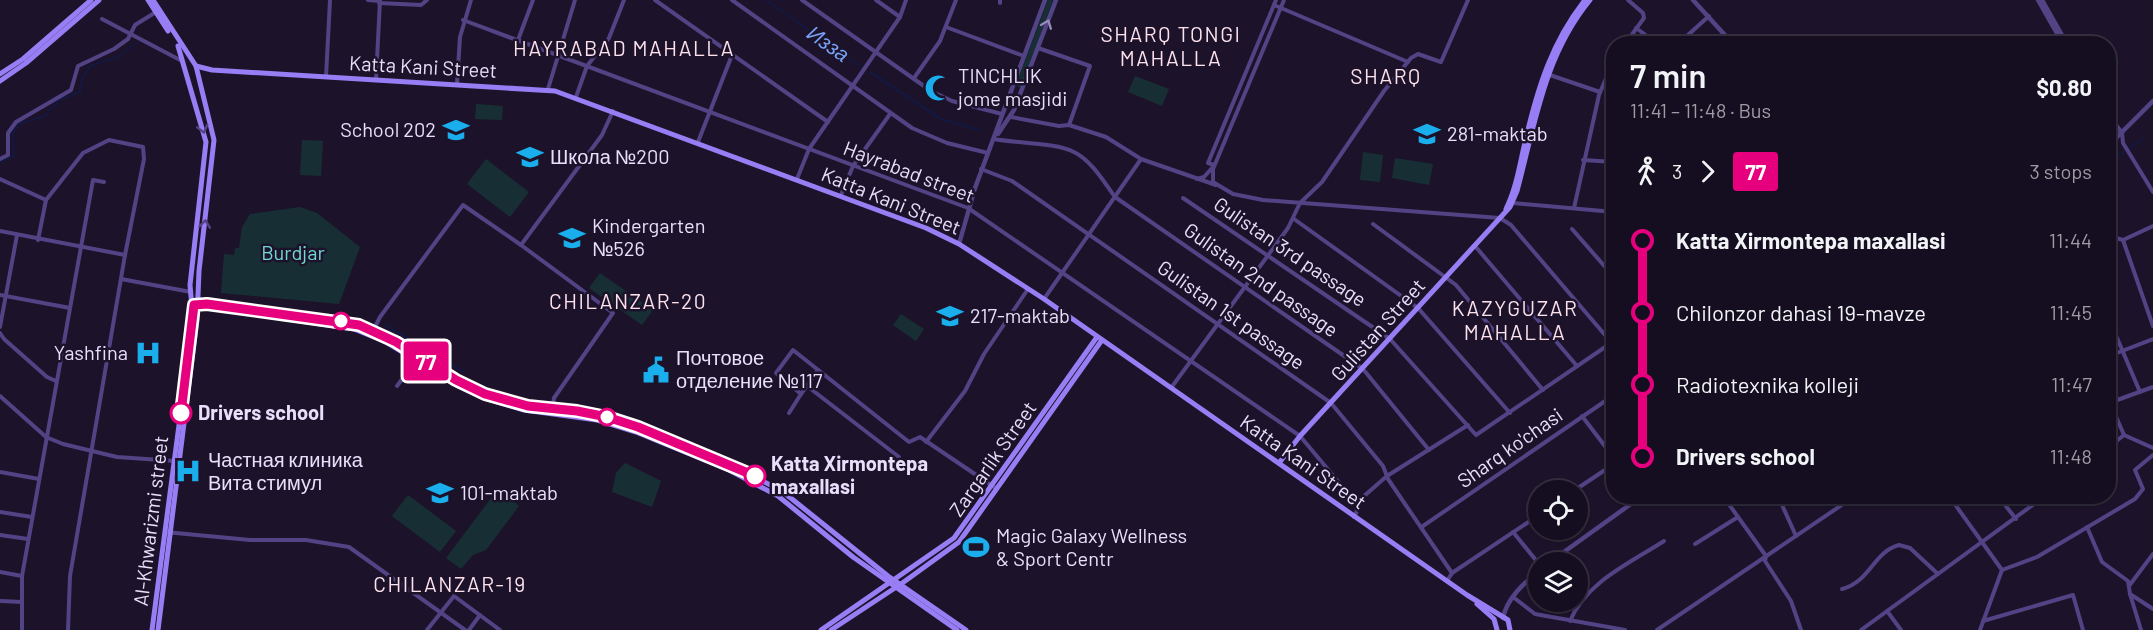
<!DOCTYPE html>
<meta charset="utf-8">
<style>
body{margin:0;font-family:Barlow,sans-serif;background:#1e1729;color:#f1f3f6;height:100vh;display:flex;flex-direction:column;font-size:22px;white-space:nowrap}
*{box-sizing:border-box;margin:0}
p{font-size:20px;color:#9d9ca5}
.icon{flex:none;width:33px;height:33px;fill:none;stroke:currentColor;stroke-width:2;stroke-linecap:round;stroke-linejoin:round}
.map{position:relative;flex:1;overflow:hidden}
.details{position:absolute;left:1606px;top:36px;width:510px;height:468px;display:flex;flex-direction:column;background:#150e20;border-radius:24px;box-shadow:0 2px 4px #0004,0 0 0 2px #342e3e}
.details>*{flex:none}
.badge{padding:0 12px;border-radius:4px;font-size:21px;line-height:39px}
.controls{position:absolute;left:1528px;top:480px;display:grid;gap:12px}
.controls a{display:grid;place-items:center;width:60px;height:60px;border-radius:50%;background:#150e20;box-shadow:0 2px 4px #0004,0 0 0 2px #342e3e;font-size:30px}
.map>.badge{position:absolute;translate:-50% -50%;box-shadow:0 0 0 3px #fff}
.legs{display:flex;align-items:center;gap:9px;height:66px;padding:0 24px;font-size:20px}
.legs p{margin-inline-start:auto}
.head{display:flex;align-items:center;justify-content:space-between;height:102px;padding:0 24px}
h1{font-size:33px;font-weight:600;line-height:45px}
ul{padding:0 24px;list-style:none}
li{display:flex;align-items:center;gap:21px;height:72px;font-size:22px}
li i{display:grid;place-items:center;width:9px;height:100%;margin:0 8px;background:currentColor}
li i::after{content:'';width:15px;height:15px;margin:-8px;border:4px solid;border-radius:50%;background:#150e20}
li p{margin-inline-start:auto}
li:first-child i{background:linear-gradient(#0000 50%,currentColor 0)}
li:last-child i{background:linear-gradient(currentColor 50%,#0000 0)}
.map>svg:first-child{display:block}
.green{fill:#172f34}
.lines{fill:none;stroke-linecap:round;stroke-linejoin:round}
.stream{stroke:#101947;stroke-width:1.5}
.minor{stroke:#524385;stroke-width:4}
.tertiary{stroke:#524385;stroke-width:4.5}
.secondary{stroke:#987ef4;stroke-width:5}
.oneway{stroke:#9689bb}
.oneway2{stroke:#544385}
.line-1-casing{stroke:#fff;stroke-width:14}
.line-1{stroke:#e6007e;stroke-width:9}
.stop-1-dot{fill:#fff;stroke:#e6007e;stroke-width:3}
.labels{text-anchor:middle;stroke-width:5;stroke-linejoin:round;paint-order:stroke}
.street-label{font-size:20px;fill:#e8dffc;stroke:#1c132a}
.poi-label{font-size:20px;fill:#e8dffc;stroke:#1c132a;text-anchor:start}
.park-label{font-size:20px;fill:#70d8d2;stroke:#1c132a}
.stop-label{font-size:20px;font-weight:bold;fill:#e8dffc;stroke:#1c132a;text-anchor:start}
.neighbourhood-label{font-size:21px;letter-spacing:1.5px;fill:#fde1ed;stroke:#1c132a}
.water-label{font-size:21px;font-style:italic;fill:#76a1f4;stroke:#1c132a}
</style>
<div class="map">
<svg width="2153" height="630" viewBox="0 0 2153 630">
<rect width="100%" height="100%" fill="#1c132a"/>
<g class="green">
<path d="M1048,0h5l-32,87h-3l-2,-2z"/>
<path d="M1135,76l34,13 -7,17 -34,-14z"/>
<path d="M476,104l27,2 -1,14 -27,-1z"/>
<path d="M302,140l21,1 -2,35 -21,-1z"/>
<path d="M1363,152l20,3 -3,27 -20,-2z"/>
<path d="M1395,158l38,6 -4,21 -37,-7z"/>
<path d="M486,159l43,33 -19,25 -43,-33z"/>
<path d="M300,207l17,6 43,34 -21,57 -118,-11 3,-39 10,1 1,-7h4l3,-21 8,-13z"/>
<path d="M600,273l53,37 -11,15 -53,-37z"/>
<path d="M901,314l23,15 -8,12 -23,-16z"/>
<path d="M625,463l36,18 -9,26 -40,-15 4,-19z"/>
<path d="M498,489l21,17 -33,44 -13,5 -12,14 -15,-11z"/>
<path d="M408,495l48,36 -16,21 -48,-36z"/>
</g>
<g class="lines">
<g class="stream">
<path d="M766,0l94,66"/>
<path d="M870,72l71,47 38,11"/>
<path d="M0,162l14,-6 -1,-23 6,-9 26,-8 16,-17 19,-7 2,-13 9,-14 25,-7 21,-15"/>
<path d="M2109,162l33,-23"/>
<path d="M385,325l78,47"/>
</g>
<g class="minor">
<path d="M368,0l12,1"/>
<path d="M655,0l173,122"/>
<path d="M732,0l180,128 35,15 41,10"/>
<path d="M802,0l129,91 21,10 50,13"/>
<path d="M876,0l24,17"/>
<path d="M1284,0l-71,169v13l20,12 30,6 237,18 11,7 100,117"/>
<path d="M379,3l42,2 6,-5"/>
<path d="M1000,3v-3"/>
<path d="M1274,5l134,57"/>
<path d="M102,19l80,42"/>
<path d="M463,20l505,188 332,228 56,67"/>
<path d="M946,27l78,29"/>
<path d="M1636,28l22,16"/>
<path d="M518,40l15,-40"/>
<path d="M1625,44l19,-26 -1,-5 -15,-13"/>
<path d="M1678,44l31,-28"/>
<path d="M1038,48l52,18 -21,59"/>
<path d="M1547,74l53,18"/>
<path d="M326,77l4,-77"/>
<path d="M914,78l26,-37 16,-41"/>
<path d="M376,80l4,-80"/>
<path d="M457,84l3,-47 11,-37"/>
<path d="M548,89l27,-89"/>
<path d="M576,97l11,-31 22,-28 15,-38"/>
<path d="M1011,117l48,9 10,-1 37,12 35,22 75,26"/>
<path d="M2122,133l1,10 30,49"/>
<path d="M994,139c21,4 63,4 80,13 18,9 30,30 41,45l248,172 66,81"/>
<path d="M698,142l34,-87"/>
<path d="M0,159l8,-4v-22l8,-11 55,-32 7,-24 36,-17 14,-10 7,-14 21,-13"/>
<path d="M1583,160l31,2"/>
<path d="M1214,165l-6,-2 68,-163"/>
<path d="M981,169l31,12 319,222 52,63 5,13 64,94"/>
<path d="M0,179l46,21"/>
<path d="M797,179l12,-30 91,-132 6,-17"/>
<path d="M1197,179l7,-2 8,-9"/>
<path d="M841,195l12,-29 37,-52"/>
<path d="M1183,198l207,141 86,96 138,-94"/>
<path d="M1513,203l101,9"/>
<path d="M1574,208l25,-113 15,-36"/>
<path d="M1294,219l124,89 92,105"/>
<path d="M1373,224l83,61 87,105"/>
<path d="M1572,229l42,48"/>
<path d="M0,231l125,24"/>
<path d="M2109,236l14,4 30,86"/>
<path d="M38,240l8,-40 37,-47 26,-13 34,7 1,12 -19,96 -55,321 -2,54"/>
<path d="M2123,240l30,-14"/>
<path d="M521,245l92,68 -59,85 -2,12"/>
<path d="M1475,246l102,120"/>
<path d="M121,279l70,13"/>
<path d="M0,295l70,13"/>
<path d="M1044,299l97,-140"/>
<path d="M2109,319l31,73"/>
<path d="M0,327l17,-92"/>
<path d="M373,331l7,-14 83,-112 58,40 81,-110 11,-24"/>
<path d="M0,333l4,6 43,38 9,4"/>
<path d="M2109,356l44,-17"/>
<path d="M397,386l19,-26"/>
<path d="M807,386l92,71"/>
<path d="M1171,388l117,-160 12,-25 22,-21 62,-91 27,-33 7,-4 23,8 27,-62"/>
<path d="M801,394l17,-24"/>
<path d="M0,396l46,41 17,7 54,13 58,4"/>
<path d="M2109,403l44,-16"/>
<path d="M2110,403l14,32"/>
<path d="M789,413l12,-19 -25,-21 17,-23 116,92 11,-5 77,52"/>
<path d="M1582,416l32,42"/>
<path d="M2124,435l29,13"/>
<path d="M926,442l39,-51 19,-37 44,-65"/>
<path d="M2109,447l15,-12"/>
<path d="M0,472l39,7"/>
<path d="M1575,490l39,-26"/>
<path d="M1723,496l43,60 -1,5 26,40 10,29"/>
<path d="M1778,496l18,40"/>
<path d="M1949,496l53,74"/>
<path d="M1998,496l18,23"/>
<path d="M0,512l32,5"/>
<path d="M1354,517l3,-6 -1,-8 31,-27 81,-51"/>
<path d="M1423,526l191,-131"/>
<path d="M2087,527l15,35 26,19 2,13 23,15"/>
<path d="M165,532l85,8h56l43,7 116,83"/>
<path d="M1513,532l26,32"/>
<path d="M0,535l28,4"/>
<path d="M1695,544l43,-27"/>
<path d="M0,572l22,4"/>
<path d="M1447,581l5,-8 87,-58"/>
<path d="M2129,586l24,-32"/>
<path d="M1842,589c29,-8 31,-37 57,-44l11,3 28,26"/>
<path d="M2130,594l11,36"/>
<path d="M1513,597l22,17 90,16"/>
<path d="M1,601l21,1"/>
<path d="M1887,611l14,19"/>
<path d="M1570,621c16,-39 60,-58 94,-80"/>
<path d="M1983,621l90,-26 10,35"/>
<path d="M22,630v-54l71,-396 11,2"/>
<path d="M427,630l27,-34 46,34"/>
<path d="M469,630l11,-15"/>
<path d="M1657,630l198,-134"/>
<path d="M1861,630l184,-134"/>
<path d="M1980,630l22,-60 35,-13 98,-58 8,-10 -8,-19 18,-15"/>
</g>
<g class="tertiary">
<path d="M1693,0l40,44"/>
<path d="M2038,0l25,44"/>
<path d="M2042,0l25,44"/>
<path d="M2109,116l13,17"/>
<path d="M2109,127l7,13"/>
<path d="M998,134l16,-24 42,-110"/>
<path d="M2109,145l44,-44"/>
<path d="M959,244l16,-56 70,-188"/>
<path d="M1550,562l92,-66"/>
<path d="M1503,618c4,-20 21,-35 36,-47"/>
</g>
<g class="secondary">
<path d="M148,0l20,31"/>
<path d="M153,0l43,66 18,74 -15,131 -2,49 -39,310"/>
<path d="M196,66l16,4 343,21 371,137 33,16 85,55 423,296 41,25 2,10"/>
<path d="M0,74l23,-15 68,-59"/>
<path d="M0,81l26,-18 73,-63"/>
<path d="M1506,209c11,-22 14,-47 20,-71 12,-51 26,-96 59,-138"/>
<path d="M194,305l13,-1 152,21 37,17 60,38 29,14 40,11 74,10 39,12 93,38 51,26 106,85 78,54"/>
<path d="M194,305l160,24 32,13 72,44 26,12 40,12 73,10 39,12 93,38 49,26 75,61 104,73"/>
<path d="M1279,463l21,-27 210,-229 7,-16c18,-67 27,-135 73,-191"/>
<path d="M1477,604l17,15 3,11"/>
<path d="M152,630l41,-311 -3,-34 16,-143 -28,-96"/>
<path d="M821,630l133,-92 143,-201"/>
<path d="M831,630l70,-46 58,-42 143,-202"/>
</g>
</g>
<defs><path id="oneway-chevron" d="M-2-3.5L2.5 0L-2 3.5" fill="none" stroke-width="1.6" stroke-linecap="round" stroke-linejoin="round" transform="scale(1.5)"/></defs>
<use class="oneway" href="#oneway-chevron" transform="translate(1047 24) rotate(-69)"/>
<g class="oneway2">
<use href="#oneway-chevron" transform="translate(203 129) rotate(76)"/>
<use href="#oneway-chevron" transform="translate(205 224) rotate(-83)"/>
</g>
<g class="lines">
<g class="line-1-casing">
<path id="line-1" d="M181,413l13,-108 13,-1 152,21 37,17 60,38 29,14 43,12 49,5 30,6 31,10 117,49"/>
</g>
<use href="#line-1" class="line-1"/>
</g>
<defs>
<g id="mosque-bare" transform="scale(2.07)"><path d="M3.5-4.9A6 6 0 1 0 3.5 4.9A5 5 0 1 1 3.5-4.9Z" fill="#1baeec" stroke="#1c132a" stroke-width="2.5" paint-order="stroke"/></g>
<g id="school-bare" transform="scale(2.07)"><path d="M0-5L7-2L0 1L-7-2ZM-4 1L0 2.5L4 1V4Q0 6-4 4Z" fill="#1baeec" stroke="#1c132a" stroke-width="2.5" paint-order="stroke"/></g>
<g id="hospital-bare" transform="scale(2.07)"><path d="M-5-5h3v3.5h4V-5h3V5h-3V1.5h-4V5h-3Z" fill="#1baeec" stroke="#1c132a" stroke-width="2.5" paint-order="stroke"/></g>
<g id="civic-bare" transform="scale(2.07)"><path d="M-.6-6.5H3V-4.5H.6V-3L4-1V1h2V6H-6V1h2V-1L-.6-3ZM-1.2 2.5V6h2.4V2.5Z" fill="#1baeec" stroke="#1c132a" stroke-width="2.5" paint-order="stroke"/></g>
<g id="stadium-bare" transform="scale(2.07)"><path d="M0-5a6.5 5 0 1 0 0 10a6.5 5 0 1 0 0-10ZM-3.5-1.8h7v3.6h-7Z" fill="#1baeec" stroke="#1c132a" stroke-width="2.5" paint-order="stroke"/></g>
</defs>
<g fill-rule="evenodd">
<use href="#mosque-bare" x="938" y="88"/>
<use href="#school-bare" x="456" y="130"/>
<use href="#school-bare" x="1427" y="134"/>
<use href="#school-bare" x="530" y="157"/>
<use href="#school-bare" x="572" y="238"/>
<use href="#school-bare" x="950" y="316"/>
<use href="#hospital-bare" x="148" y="353"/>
<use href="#civic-bare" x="656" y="370"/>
<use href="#hospital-bare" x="188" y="471"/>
<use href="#school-bare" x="440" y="493"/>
<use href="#stadium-bare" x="976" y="547"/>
</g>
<g class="stop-1-dot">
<circle cx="341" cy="321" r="8"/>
<circle cx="181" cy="413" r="10"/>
<circle cx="607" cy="417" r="8"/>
<circle cx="755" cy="476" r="10"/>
</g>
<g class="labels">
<g class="street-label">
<text transform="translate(423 67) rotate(3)" y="7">Katta Kani Street</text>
<text transform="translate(909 172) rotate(21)" y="7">Hayrabad street</text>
<text transform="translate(891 201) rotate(22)" y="7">Katta Kani Street</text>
<text transform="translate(1290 252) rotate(34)" y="7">Gulistan 3rd passage</text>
<text transform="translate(1261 280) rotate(35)" y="7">Gulistan 2nd passage</text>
<text transform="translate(1231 315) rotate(35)" y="7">Gulistan 1st passage</text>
<text transform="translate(1378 330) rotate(-48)" y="7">Gulistan Street</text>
<text transform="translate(1510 448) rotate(-35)" y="7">Sharq ko'chasi</text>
<text transform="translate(993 459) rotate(-55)" y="7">Zargarlik Street</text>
<text transform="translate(1303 462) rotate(35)" y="7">Katta Kani Street</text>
<text transform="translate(151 521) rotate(-83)" y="7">Al-Khwarizmi street</text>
</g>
<g class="poi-label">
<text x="958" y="83">TINCHLIK<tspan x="958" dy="23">jome masjidi</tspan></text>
<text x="436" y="137" text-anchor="end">School 202</text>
<text x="1447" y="141">281-maktab</text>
<text x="550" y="164">Школа №200</text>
<text x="592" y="233">Kindergarten<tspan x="592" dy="23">№526</tspan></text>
<text x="970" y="323">217-maktab</text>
<text x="128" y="360" text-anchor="end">Yashfina</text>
<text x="676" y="365">Почтовое<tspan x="676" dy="23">отделение №117</tspan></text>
<text x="208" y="467">Частная клиника<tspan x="208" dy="23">Вита стимул</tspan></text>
<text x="460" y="500">101-maktab</text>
<text x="996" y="543">Magic Galaxy Wellness<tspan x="996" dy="23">&amp; Sport Centr</tspan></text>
</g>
<g class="park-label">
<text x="293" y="260">Burdjar</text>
</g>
<g class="stop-label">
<text x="198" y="420">Drivers school</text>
<text x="771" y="471">Katta Xirmontepa<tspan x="771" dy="23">maxallasi</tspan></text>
</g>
<g class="neighbourhood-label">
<text x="1171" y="42">SHARQ TONGI<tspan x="1171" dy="24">MAHALLA</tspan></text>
<text x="624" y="56">HAYRABAD MAHALLA</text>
<text x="1386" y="84">SHARQ</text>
<text x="628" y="309">CHILANZAR-20</text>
<text x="1515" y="316">KAZYGUZAR<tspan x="1515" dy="24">MAHALLA</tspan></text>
<text x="450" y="592">CHILANZAR-19</text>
</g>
<g class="water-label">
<text transform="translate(828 44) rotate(35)" y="7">Изза</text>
</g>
</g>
</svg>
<div class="controls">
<a><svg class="icon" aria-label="locate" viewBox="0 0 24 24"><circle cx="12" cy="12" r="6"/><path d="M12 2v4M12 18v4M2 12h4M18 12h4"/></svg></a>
<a><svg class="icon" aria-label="layers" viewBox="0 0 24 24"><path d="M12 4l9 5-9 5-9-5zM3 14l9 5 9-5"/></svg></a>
</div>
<b class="badge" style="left:426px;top:361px;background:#e6007e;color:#fff">77</b>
<section class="details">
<div class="head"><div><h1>7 min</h1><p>11:41 – 11:48 · Bus</p></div><b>$0.80</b></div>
<div class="legs"><svg class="icon" aria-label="walk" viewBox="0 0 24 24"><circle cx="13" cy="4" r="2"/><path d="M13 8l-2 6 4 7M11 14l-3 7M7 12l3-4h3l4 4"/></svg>3<svg class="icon" aria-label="forward" viewBox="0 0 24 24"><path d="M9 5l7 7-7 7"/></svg><b class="badge" style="background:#e6007e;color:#fff">77</b><p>3 stops</p></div>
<ul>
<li><i style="color:#e6007e"></i><b>Katta Xirmontepa maxallasi</b><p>11:44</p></li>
<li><i style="color:#e6007e"></i><span>Chilonzor dahasi 19-mavze</span><p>11:45</p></li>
<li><i style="color:#e6007e"></i><span>Radiotexnika kolleji</span><p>11:47</p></li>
<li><i style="color:#e6007e"></i><b>Drivers school</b><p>11:48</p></li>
</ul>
</section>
</div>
